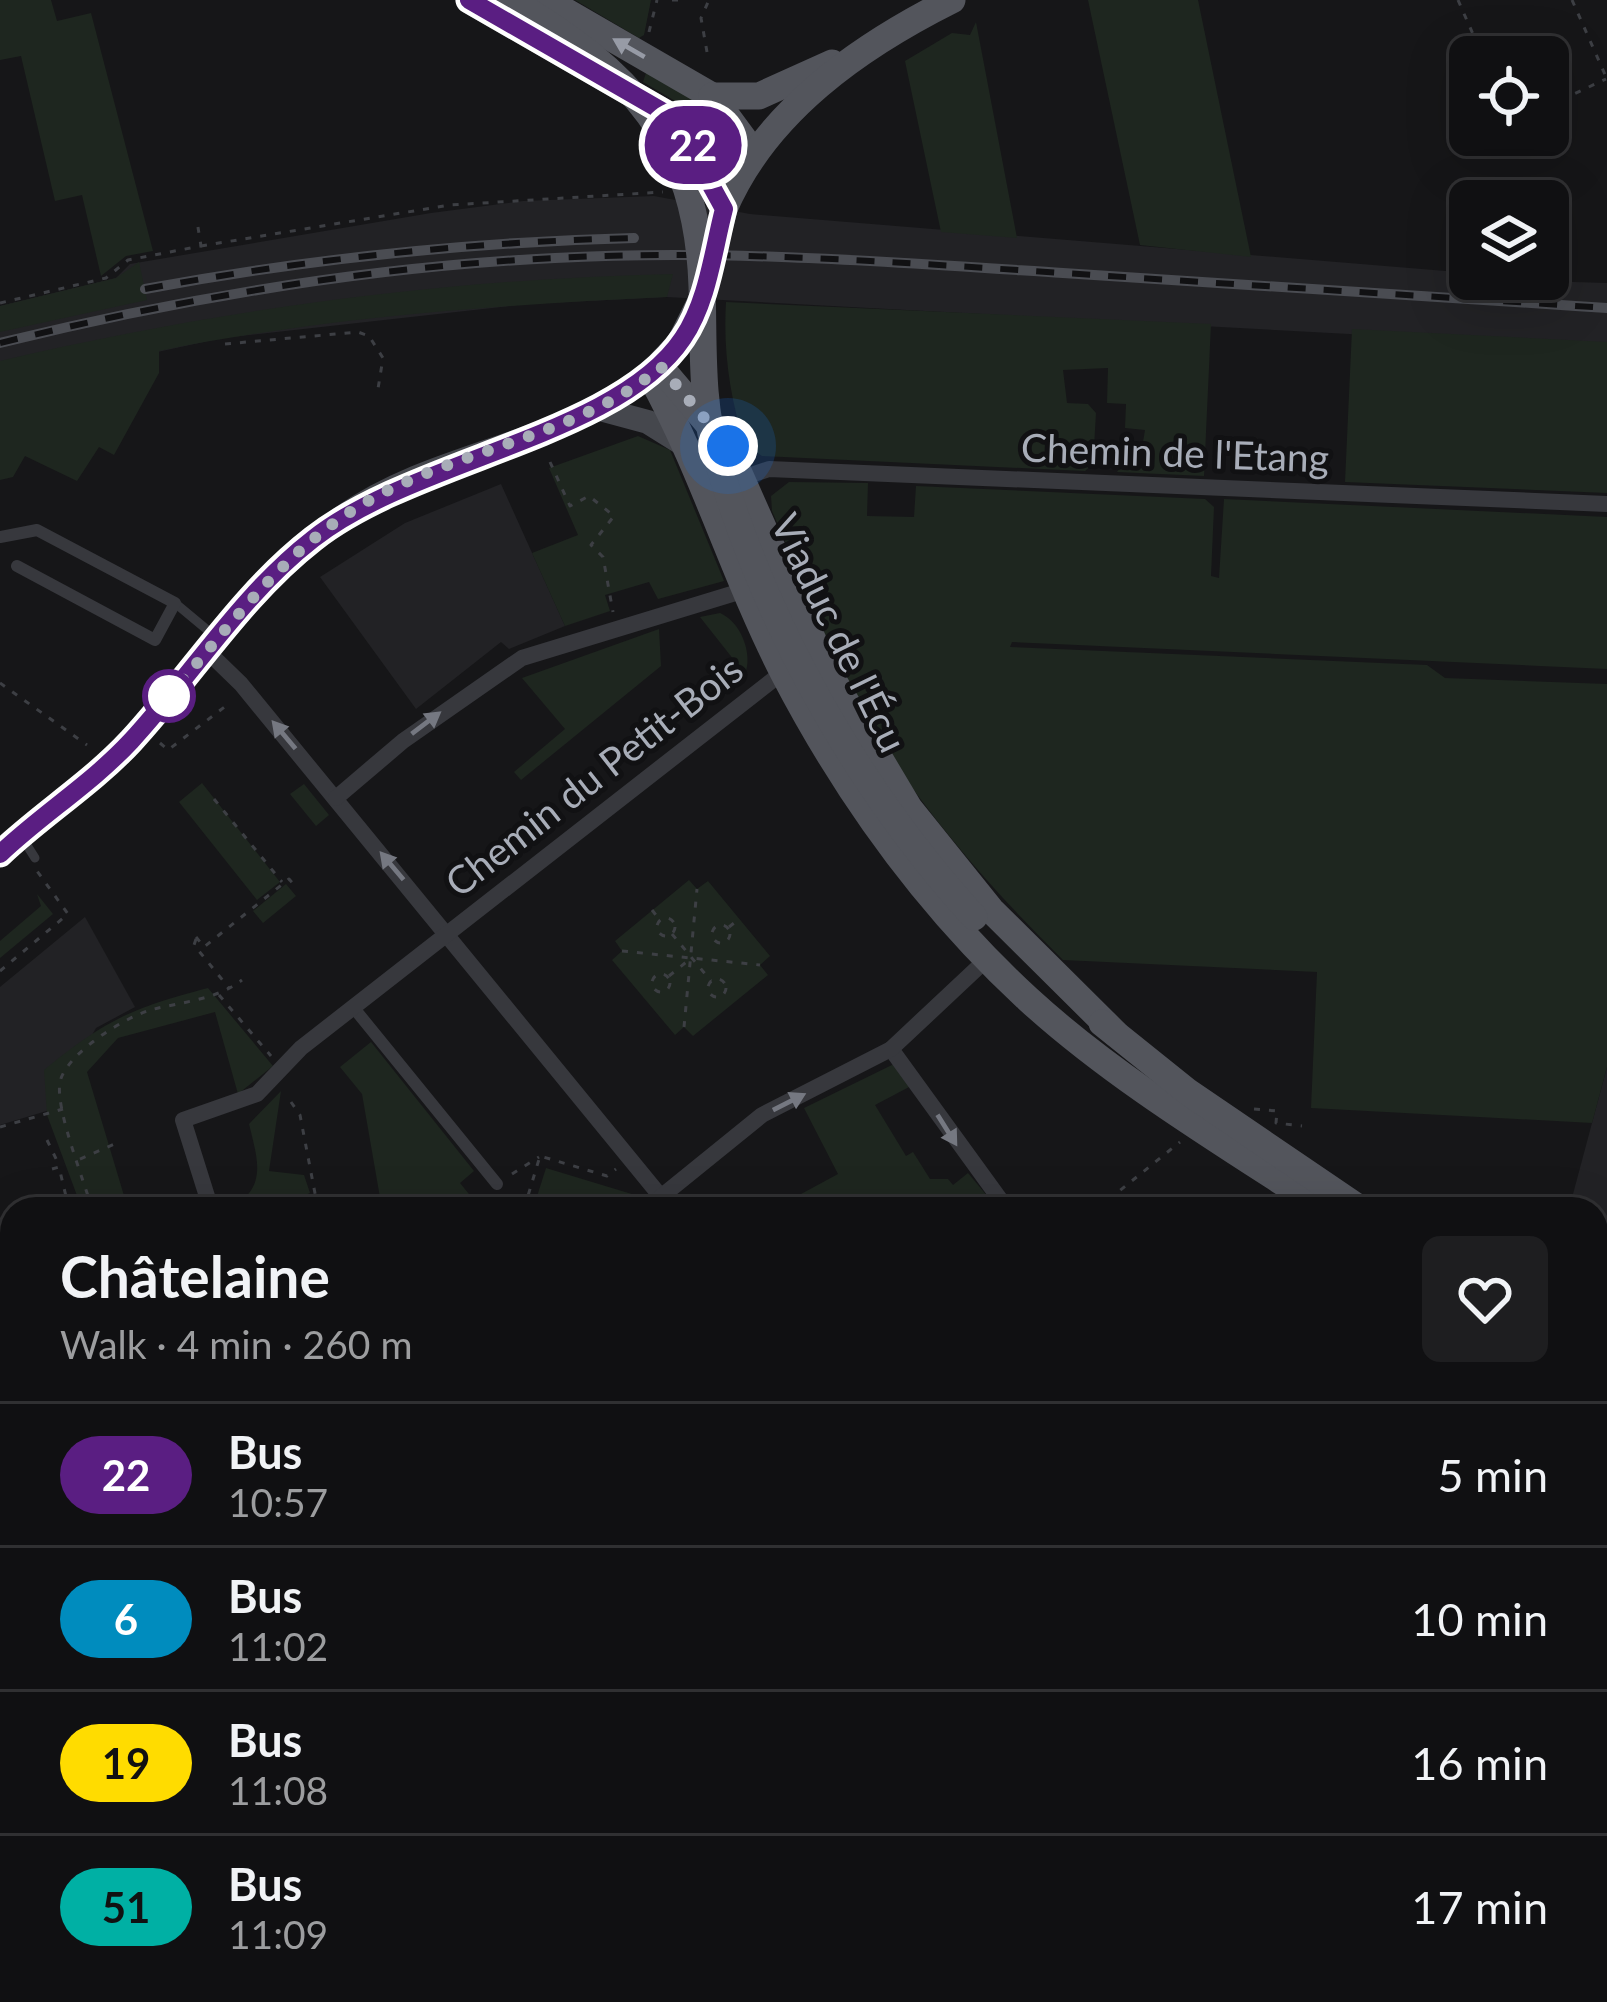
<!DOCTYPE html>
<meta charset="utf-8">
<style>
body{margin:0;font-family:Lato,sans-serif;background:#1e1e20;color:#f1f3f6;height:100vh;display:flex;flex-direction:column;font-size:45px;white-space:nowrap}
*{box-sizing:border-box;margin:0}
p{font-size:39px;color:#9c9d9f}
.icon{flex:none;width:66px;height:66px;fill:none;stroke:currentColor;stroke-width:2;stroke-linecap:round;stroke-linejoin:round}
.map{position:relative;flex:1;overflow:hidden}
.sheet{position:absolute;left:0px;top:1197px;width:1608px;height:807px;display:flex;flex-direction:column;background:#101012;border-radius:36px 36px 0 0;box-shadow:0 12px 48px #0002,0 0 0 3px #303032}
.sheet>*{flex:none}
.badge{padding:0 24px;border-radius:39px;font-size:42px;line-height:78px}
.tools{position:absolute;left:1449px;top:36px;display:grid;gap:24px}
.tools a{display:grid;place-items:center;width:120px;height:120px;border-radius:18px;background:#101012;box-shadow:0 12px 48px #0002,0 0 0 3px #303032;font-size:60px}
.you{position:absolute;width:60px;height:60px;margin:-30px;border:9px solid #fff;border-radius:50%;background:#1a73e8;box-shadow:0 0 0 18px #1a73e833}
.map>.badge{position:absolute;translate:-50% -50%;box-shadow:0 0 0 6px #fff}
.round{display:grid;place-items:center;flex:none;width:126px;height:126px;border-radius:18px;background:#1e1e20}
.summary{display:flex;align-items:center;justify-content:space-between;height:204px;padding:0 60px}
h1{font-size:57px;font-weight:700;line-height:90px}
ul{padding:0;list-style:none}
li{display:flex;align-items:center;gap:36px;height:144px;padding:0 60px;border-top:3px solid #303032}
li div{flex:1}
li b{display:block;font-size:45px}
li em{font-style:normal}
li .badge{min-width:132px;font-weight:700;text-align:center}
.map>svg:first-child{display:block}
.built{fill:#222225}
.green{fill:#1e261f}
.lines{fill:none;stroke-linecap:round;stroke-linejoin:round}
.path{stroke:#3d3f44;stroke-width:3;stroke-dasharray:6 9;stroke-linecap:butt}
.service{stroke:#37383d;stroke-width:9}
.pedestrian{stroke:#37383d;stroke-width:12}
.minor{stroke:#37383d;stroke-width:16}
.tertiary{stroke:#37383d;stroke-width:21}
.secondary{stroke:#45474d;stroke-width:24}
.primary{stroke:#53555c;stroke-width:27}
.rail-casing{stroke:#4a4c52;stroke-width:10}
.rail{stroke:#111113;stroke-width:6;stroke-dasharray:18;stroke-linecap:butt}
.primary-bridge{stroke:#53555c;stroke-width:27}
.oneway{fill:#979ba6}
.oneway2{fill:#757881}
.line-casing{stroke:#fff;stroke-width:27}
.line{stroke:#5a1e82;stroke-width:18}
.walk{stroke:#a8adb8;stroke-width:12;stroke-dasharray:0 21.6}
.stop-dot{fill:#fff;stroke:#5a1e82;stroke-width:6}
.labels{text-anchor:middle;stroke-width:10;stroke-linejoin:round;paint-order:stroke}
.street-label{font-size:39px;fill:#a8adb8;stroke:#111113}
</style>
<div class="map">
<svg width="1607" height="2002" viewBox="0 0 1607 2002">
<rect width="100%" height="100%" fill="#161618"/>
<g class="built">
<path d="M654,196l96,18 720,59v6l137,4v65l-940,-51 -140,7 -305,34 -222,48v-80l116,-28 14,-14 301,-51 92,-12z"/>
<path d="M501,484l64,142 -56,23 -8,-7 -85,67 -96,-132 85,-54z"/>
<path d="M85,917l50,90 -39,21 -46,82 -50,15v-138z"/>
<path d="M1607,1067v216l-11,-13v-61h-27z"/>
<path d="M0,1746l12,34v212h76l4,10h-92z"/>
</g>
<g class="green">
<path d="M0,0h51l6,21 34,-8 62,238 -27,5 -25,20 -19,-81 -27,6 -34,-145 -21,4z"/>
<path d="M575,0h76l-7,35 -5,3z"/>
<path d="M1088,0h110l53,257 -111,-12z"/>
<path d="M976,22l41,216 -76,-6 -36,-171 47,-28 18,2z"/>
<path d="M648,67l61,39 5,18 -71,-42z"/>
<path d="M139,262l8,38 -147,32v-26l116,-28z"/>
<path d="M673,274l-6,23c-169,8 -342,20 -508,54v22l-45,82 -15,-8 -22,34 -52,-25 -12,21 -13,3v-119c222,-52 445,-82 673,-87z"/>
<path d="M726,302l485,22 -7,152 -87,-4 4,-6h18l6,-36 -20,-2 1,-24 -19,-1 1,-35 -45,2 4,33 21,1 8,9 -3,51 -8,7 -323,-15 -17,-11c-15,-47 -22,-93 -19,-143z"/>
<path d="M1352,329l255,13v151l-262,-11z"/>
<path d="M638,436l32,14 54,131 -66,18 -9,-17 -44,13 5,16 -45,15 -33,-73 46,-18 -29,-67z"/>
<path d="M789,482l79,1 -1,33 47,1 2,-31 289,13 9,8 -3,69 8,2 5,-79 383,18v152l-595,-27 -2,5 417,18 18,13 162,6v383l-15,56 -281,-15 6,-136 -254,-12c-81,-80 -160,-171 -214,-273 -29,-56 -51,-118 -77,-176l-1,-15z"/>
<path d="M720,613c21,9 33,41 25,61l-45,-57z"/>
<path d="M659,629l2,37 -140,114 -7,-8 51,-43 -43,-51z"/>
<path d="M202,783l78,99 -23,18 -78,-98z"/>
<path d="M304,784l25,31 -13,11 -26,-32z"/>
<path d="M689,880l8,9 11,-8 62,75 -10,9 8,10 -75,61 -9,-9 -9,8 -63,-75 10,-9 -7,-10z"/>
<path d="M286,884l10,12 -33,27 -10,-12z"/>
<path d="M37,894l16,20 -53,44v-17l41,-35z"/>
<path d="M208,988l65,78 -35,28 -23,-82 -97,26 -31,34 41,137h-46l-35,-94 -3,-45c61,-50 88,-62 164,-82z"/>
<path d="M371,1042l103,129 -14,12 21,26h-99l-20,-115 -22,-27z"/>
<path d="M894,1064l17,22 -36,19 31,51 7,-4 17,27h18l5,6 15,-12 30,36h-210l2,-9 48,-26 -34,-66z"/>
<path d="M281,1091l-12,80 35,4 6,18 -7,3 3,13h-77c39,-21 29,-48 20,-85z"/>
<path d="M546,1168l89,27 -5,14h-97z"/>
<path d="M1596,1426l11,8v111l-9,12 7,8 -9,10z"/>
<path d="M1607,1611v391h-517l21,-10h485v-366z"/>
<path d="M132,1992h342l3,10h-342z"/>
<path d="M504,1992h528l-21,10h-503z"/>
</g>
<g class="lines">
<g class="path">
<path d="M672,0h13"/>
<path d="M1458,0l25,57"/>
<path d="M1572,0l35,79"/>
<path d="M649,32l8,-32"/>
<path d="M707,52l-6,-34 8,-18"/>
<path d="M1548,106l58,-27"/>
<path d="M201,246l249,-41 213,-13"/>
<path d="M0,303l106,-25 22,-18 73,-14 -4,-25"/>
<path d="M225,344l133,-12 11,4 14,22 -6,37"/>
<path d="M550,462l20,44 19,-10 25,20 -23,29 12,12 10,55"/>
<path d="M0,683l87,62"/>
<path d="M160,743l8,7 63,-48"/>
<path d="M214,799l68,83"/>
<path d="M652,910l7,9"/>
<circle cx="666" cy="927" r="9"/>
<circle cx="721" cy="934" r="9"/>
<path d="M729,927l10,-8"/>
<path d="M672,934l39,47"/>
<path d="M196,937l8,10 85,-68 6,7"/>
<path d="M196,939l-2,6 35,43"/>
<path d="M622,951l138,14"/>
<path d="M0,971l68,-57 -31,-43"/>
<circle cx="661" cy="983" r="9"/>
<path d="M669,976l21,-17"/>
<circle cx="717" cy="988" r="9"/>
<path d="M219,995l52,61"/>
<path d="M684,1027l13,-138"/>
<path d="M291,1102l9,13 18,94"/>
<path d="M1254,1109l23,2 -1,12 26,3"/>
<path d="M0,1127l63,-18"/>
<path d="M47,1140l12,25"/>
<path d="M80,1159l39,-17"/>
<path d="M52,1169l7,-2 10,42"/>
<path d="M512,1174l27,-17"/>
<path d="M506,1197l8,12"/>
<path d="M92,1209c-8,-29 -37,-100 -32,-127 6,-29 68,-67 94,-73 29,-7 64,-10 88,-29"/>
<path d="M524,1209l16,-53 67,20 9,-7"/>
<path d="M1097,1209l83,-67"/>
<path d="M0,1259l12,-4"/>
<path d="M0,1363l12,-4"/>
<path d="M1596,1437l11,10"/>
<path d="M0,1453l12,-4"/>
<path d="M1596,1543l11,-13"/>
<path d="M1605,1553l2,-2"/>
<path d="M0,1557l12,-4"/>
<path d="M1596,1746l11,-7"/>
<path d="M1596,1819l11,-2"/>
<path d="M1596,1938l11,-7"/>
<path d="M796,1992l27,10"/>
<path d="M1020,1992v10"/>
<path d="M1152,1992l8,10"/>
<path d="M1231,1992l5,10"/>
<path d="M1412,1992l13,10"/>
<path d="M1536,1992l5,10"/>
<path d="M14,2002l10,-10"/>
<path d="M553,2002l4,-10"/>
<path d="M735,2002l4,-10"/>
<path d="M1349,2002l21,-10"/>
</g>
<g class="service">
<path d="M175,603l42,35"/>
<path d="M23,839l12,19"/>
</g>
<g class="pedestrian">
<path d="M0,537l37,-7 138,73 -20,37 -138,-74"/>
<path d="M353,1007l144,177"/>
</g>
<g class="minor">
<path d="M742,478l27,-9 838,35"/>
<path d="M207,651l34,33 430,525"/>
<path d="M336,798l67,-57 119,-83 223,-68"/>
<path d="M891,1049l116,160"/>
<path d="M211,1209l-28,-89 74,-26 44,-46 482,-376"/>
<path d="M646,1209l116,-94 129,-66 97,-91"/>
<path d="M1596,1600l11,-12"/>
<path d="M0,1660l12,-5"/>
<path d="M488,1992l3,10"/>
<path d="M1042,2002l21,-10"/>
</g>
<g class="tertiary">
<path d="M0,1691l12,33"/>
<path d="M110,1992l4,10"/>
</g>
<g class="secondary">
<path d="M596,408l52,14 32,20"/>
<path d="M0,854c42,-40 91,-70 131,-114 70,-76 126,-164 213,-224 92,-65 217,-70 306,-141"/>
</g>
<g class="primary">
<path d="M469,0l205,118 80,35"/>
<path d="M546,0l166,96 42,57"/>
<path d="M712,96h47l73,-33"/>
<path d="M674,118l50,91"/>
<path d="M724,209c42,-98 136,-163 228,-209"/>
<path d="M701,301l-21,42 -30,32c53,95 84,202 134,299 63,121 143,232 244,325 86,79 198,146 296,210"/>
<path d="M660,367l67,79 97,219 85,143 82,102 124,123"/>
<path d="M1102,1023l86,69 172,117"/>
<path d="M1596,1380l11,9"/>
</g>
<g class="rail-casing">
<g id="rail">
<path d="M145,289c162,-30 324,-47 489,-51"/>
<path d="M0,343c183,-45 368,-76 555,-85 170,-9 339,4 508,15 182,12 363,23 544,35"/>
</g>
</g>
<use href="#rail" class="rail"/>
<g class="primary-bridge">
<path d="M510,0c120,71 187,140 192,286 2,58 -2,116 15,172 49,168 140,330 257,459"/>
<path d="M709,268l15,-59"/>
</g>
</g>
<defs><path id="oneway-solid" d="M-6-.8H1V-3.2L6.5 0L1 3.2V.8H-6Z" transform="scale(3)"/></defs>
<use class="oneway" href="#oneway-solid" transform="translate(629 48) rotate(-150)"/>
<g class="oneway2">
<use href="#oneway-solid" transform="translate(426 723) rotate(-37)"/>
<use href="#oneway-solid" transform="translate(284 735) rotate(-130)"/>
<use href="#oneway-solid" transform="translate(392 866) rotate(-130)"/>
<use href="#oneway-solid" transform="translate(789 1102) rotate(-27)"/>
<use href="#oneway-solid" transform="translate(947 1130) rotate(58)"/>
</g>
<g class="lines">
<g class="line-casing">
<path id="line" d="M0,854c42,-40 91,-70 131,-113 61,-66 110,-146 182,-202 101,-80 305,-103 370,-201 25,-37 30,-87 41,-129l-50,-91 -205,-118"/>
</g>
<use href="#line" class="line"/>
<path class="walk" d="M169,696c65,-74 120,-154 210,-201 91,-48 201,-61 282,-128l67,79"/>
</g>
<circle class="stop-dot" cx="169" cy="696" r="24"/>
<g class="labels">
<g class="street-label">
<text transform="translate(1175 453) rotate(2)" y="14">Chemin de l'Etang</text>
<text transform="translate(839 633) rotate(64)" y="14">Viaduc de l'Écu</text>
<text transform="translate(594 776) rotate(-38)" y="14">Chemin du Petit-Bois</text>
</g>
</g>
</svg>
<div class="tools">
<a><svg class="icon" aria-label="locate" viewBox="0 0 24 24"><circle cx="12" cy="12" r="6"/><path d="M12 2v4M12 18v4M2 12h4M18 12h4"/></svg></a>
<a><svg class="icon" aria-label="layers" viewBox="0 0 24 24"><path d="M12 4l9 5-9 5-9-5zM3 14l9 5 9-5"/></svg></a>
</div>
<div class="you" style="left:728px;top:446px"></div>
<b class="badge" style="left:693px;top:145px;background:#5a1e82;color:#fff">22</b>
<section class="sheet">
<div class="summary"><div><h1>Châtelaine</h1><p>Walk · 4 min · 260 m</p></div><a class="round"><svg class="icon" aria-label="heart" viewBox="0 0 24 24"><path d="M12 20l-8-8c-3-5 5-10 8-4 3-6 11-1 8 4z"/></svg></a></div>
<ul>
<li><span class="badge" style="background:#5a1e82;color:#fff">22</span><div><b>Bus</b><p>10:57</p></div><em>5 min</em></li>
<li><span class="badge" style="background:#008cbe;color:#fff">6</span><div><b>Bus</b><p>11:02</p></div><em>10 min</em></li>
<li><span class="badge" style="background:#ffdc00;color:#111">19</span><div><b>Bus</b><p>11:08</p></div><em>16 min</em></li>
<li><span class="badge" style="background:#00b0a4;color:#111">51</span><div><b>Bus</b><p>11:09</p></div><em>17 min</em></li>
</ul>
</section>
</div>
